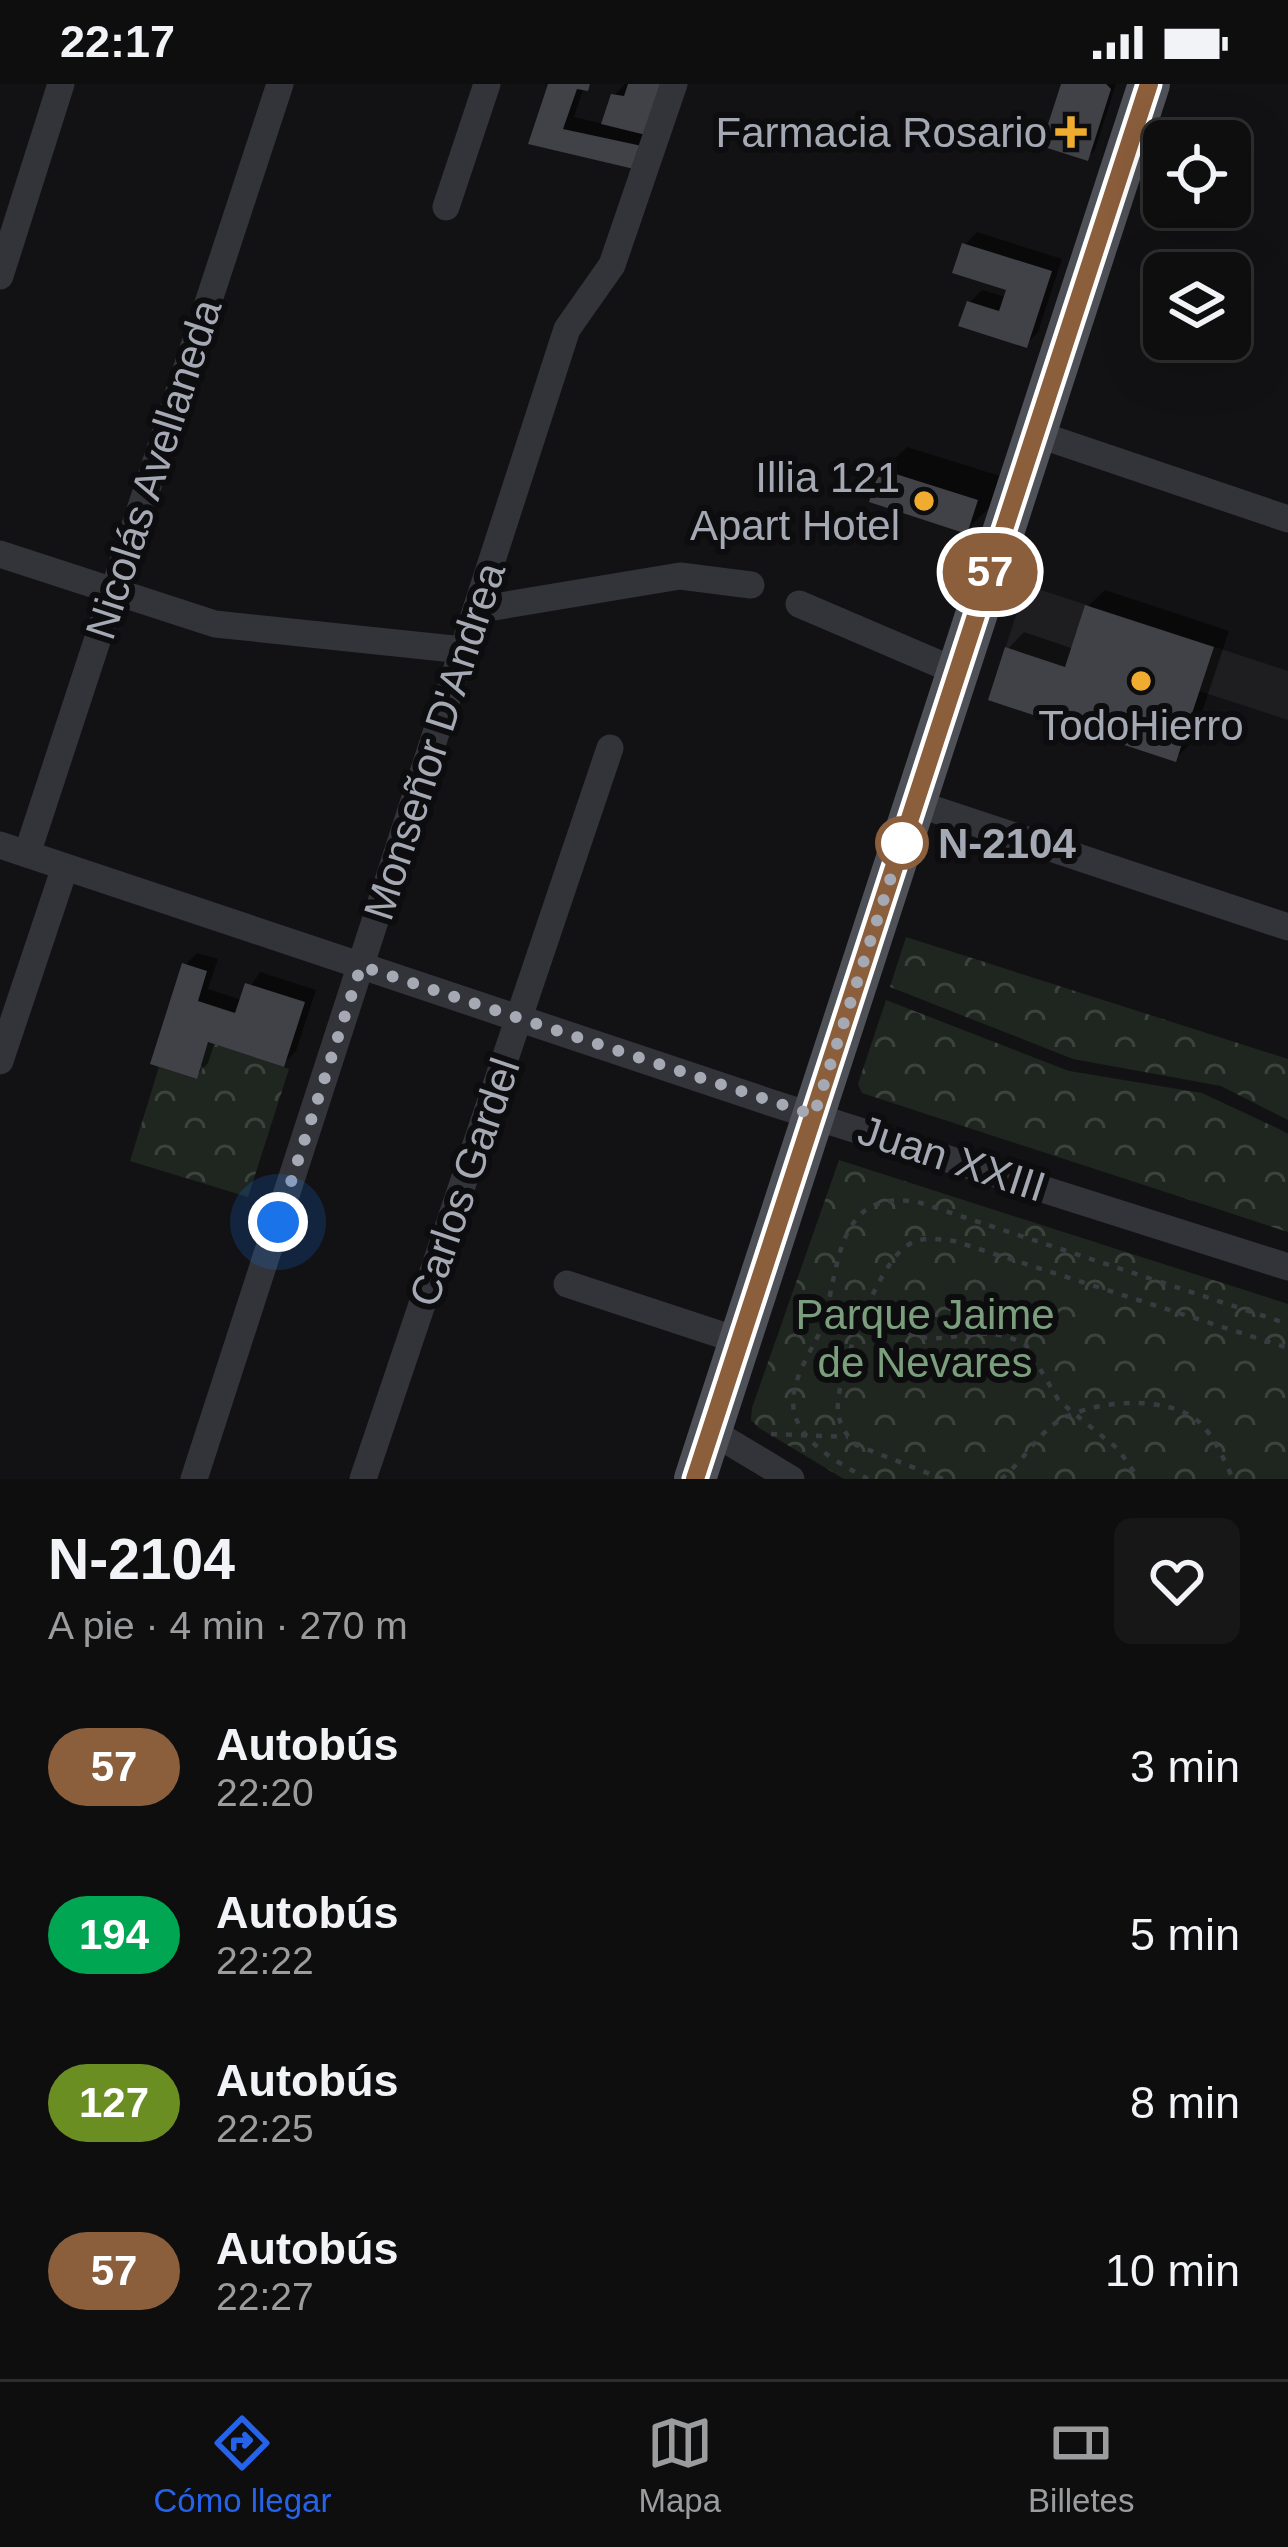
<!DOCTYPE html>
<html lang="es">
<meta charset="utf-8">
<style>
body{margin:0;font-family:Helvetica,sans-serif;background:#171718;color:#f1f3f6;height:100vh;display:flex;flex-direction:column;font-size:45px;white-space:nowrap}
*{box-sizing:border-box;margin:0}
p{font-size:39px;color:#9b9c9e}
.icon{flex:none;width:66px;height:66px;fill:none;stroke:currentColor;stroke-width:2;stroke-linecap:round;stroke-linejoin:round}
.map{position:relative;height:1395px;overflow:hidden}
.drawer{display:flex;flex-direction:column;background:#0e0e0f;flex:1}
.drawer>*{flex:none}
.badge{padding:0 24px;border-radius:39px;font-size:42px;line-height:78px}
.tools{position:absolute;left:1143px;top:36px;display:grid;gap:24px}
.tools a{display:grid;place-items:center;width:108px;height:108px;border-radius:18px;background:#0e0e0f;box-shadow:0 12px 48px #0002,0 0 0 3px #2e2e2f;font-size:60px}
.you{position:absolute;width:60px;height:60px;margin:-30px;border:9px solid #fff;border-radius:50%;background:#1a73e8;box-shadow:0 0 0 18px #1a73e833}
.map>.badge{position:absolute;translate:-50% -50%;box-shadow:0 0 0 6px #fff}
.round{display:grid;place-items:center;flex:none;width:126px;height:126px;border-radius:18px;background:#171718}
.summary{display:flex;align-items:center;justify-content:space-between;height:204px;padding:0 48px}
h1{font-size:57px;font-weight:600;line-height:90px}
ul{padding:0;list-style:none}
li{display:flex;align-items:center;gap:36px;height:168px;padding:0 48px}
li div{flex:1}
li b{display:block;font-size:45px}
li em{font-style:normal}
li .badge{min-width:132px;font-weight:700;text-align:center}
.status{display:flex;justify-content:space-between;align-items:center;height:84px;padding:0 60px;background:#0e0e0f;direction:ltr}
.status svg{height:33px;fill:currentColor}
.dock{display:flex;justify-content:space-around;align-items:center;height:168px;border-top:3px solid #2e2e2f;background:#0e0e0f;font-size:33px;color:#9b9c9e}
.dock a{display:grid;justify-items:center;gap:6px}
.dock .active{color:#2563eb}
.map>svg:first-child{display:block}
.built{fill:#1e1e21}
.park{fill:url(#park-crowns)}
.shadow{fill:#0007}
.building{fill:#414247}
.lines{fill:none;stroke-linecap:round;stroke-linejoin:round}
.path{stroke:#393b40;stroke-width:4.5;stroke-dasharray:6 9;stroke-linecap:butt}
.minor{stroke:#333439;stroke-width:27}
.primary{stroke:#4f5158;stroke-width:42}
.line-casing{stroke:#fff;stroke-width:27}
.line{stroke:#8b5e3c;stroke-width:18}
.walk{stroke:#a4a9b4;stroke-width:12;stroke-dasharray:0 21.6}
.poi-dot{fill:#f0ac2e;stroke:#0d0d0f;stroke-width:4.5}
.stop-dot{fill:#fff;stroke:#8b5e3c;stroke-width:6}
.labels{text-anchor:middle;stroke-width:12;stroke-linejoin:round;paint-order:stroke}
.poi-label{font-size:42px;fill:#a4a9b4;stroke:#0d0d0f;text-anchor:end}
.street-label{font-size:42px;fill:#a4a9b4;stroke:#0d0d0f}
.stop-label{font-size:42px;font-weight:bold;fill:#a4a9b4;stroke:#0d0d0f;text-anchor:start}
.park-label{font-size:42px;fill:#7b9f7c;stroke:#0d0d0f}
</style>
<div class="status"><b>22:17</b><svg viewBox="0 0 49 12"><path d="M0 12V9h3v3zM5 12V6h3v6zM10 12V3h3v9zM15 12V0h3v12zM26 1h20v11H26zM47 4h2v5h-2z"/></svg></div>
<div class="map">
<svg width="1288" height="1395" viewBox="0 0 1288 1395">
<defs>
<pattern id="park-crowns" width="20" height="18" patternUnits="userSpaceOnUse" patternTransform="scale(3)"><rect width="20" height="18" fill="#1e261f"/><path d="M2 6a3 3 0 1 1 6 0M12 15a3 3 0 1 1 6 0" fill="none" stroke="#3c433d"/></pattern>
</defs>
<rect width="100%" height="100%" fill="#121214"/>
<path class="built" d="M1026,501l262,86v49l-89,-29 -23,71 -188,-62z"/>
<g class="park">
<path d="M906,853l382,122v61l-67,-34 -148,-27 -183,-72z"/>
<path d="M886,916l183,71 133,22 77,36 9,5v98l-426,-139 -4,-9z"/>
<path d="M208,958l81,27 -41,128 -118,-36 29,-94 37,12z"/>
<path d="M839,1076l449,144v175h-444l-85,-51 -8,-8 1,-12z"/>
</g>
<g class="shadow">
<path d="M551,0h40l-7,3 -10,30 30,7 9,-28 12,-12h47l-27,69 -113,-11z"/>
<path d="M1064,0h52l-21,66 -8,8z"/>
<path d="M977,148l85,27 -24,73 -12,13 -56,-43 12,-12 24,7 4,-9 -45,-43z"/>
<path d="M907,363l93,29 -9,30 -25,24 -84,-59z"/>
<path d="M1105,506l124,41 -37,111 -16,16 -168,-109 16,-17 50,17 14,-43z"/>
<path d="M197,869l21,6 -10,30 34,11 18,-28 56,18 -20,61 -13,13 -68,-22 -7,21 -12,13 -11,-111z"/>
</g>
<g class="building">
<path d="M548,0h42l-2,7 -11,-2 -14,40 79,17 -8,23 -106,-25z"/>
<path d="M628,0h35l-17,51 -45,-11 10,-30 13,2z"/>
<path d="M1061,0h45l5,5 -23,72 -47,-15z"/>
<path d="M962,159l90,28 -25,77 -69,-22 9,-25 32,10 7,-21 -54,-17z"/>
<path d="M880,385l98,31 -11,34 -98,-32z"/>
<path d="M1085,521l129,42 -38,115 -188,-62 17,-53 60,20z"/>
<path d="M182,879l25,8 -9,30 37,12 10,-30 60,19 -21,65 -76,-25 -11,37 -47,-15z"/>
</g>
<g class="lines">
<g class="path">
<path d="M874,1218c54,72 91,8 152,43l33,56 59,48 21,30"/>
<path d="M771,1350l77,3"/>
<path d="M868,1395c-26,-14 -68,-36 -74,-68 -5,-24 12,-52 22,-71 19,-37 15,-94 43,-124 16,-17 41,-18 62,-13l367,121"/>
<path d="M943,1395l-87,-34c-9,-9 -16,-19 -18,-32 -4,-34 40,-151 70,-168 14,-9 30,-6 46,-4l334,107"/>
<path d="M1001,1395c20,-16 33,-39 53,-55 33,-24 112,-31 145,-2 16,15 25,38 34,57"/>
</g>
<g class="minor">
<path d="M446,123l41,-123"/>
<path d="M0,192l61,-192"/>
<path d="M1034,349l254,86"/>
<path d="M0,470l215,70 248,26"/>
<path d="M799,520l159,68"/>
<path d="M476,526l204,-34 71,9"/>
<path d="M915,719l373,124"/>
<path d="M0,761l775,259 513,163"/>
<path d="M27,770l253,-770"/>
<path d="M0,977l65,-194"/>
<path d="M567,1200l173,57"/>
<path d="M711,1347l80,48"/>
<path d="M194,1395l373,-1150 45,-64 62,-181"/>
<path d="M363,1395l247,-731"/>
</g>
<path class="primary" d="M695,1395l454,-1395"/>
</g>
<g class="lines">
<g class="line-casing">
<path id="line" d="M695,1395l454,-1395"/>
</g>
<use href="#line" class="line"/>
<path class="walk" d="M278,1138l83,-256 453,149 88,-272"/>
</g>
<g class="poi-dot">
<path d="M1065 30h12v12h12v12h-12v12h-12v-12h-12v-12h12z"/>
<circle cx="924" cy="417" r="12"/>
<circle cx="1141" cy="597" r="12"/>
</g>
<circle class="stop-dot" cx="902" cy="759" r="24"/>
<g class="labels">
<g class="poi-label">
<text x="1047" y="63">Farmacia Rosario</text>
<text x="900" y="408">Illia 121<tspan x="900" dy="48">Apart Hotel</tspan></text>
<text x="1141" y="656" text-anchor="middle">TodoHierro</text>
</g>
<g class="street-label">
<text transform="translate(153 385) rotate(-72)" y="15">Nicolás Avellaneda</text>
<text transform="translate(434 657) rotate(-72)" y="15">Monseñor D'Andrea</text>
<text transform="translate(952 1074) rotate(18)" y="15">Juan XXIII</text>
<text transform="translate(464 1098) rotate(-71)" y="15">Carlos Gardel</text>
</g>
<g class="stop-label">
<text x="938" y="774">N-2104</text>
</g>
<g class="park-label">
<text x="925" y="1245">Parque Jaime<tspan x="925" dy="48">de Nevares</tspan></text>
</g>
</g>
</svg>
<div class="tools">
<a><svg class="icon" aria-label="locate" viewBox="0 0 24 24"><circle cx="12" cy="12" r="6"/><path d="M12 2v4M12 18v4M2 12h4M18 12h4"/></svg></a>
<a><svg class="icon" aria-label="layers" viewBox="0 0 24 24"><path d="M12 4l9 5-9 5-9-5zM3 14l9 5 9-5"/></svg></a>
</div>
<div class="you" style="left:278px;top:1138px"></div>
<b class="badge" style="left:990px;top:488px;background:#8b5e3c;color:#fff">57</b>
</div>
<section class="drawer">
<div class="summary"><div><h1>N-2104</h1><p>A pie · 4 min · 270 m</p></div><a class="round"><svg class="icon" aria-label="heart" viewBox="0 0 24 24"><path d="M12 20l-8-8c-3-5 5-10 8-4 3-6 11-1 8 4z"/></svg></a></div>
<ul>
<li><span class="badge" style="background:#8b5e3c;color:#fff">57</span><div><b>Autobús</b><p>22:20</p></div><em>3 min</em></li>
<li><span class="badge" style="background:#00a651;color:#fff">194</span><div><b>Autobús</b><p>22:22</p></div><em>5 min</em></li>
<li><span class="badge" style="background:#6b8e23;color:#fff">127</span><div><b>Autobús</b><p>22:25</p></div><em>8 min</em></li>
<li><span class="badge" style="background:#8b5e3c;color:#fff">57</span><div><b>Autobús</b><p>22:27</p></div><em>10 min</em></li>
</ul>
</section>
<nav class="dock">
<a class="active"><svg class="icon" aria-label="directions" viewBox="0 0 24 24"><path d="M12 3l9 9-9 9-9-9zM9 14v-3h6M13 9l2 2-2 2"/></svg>Cómo llegar</a>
<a><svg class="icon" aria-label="map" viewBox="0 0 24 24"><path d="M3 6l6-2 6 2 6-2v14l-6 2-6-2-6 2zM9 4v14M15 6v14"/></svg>Mapa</a>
<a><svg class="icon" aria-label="tickets" viewBox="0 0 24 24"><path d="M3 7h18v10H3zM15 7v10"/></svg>Billetes</a>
</nav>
